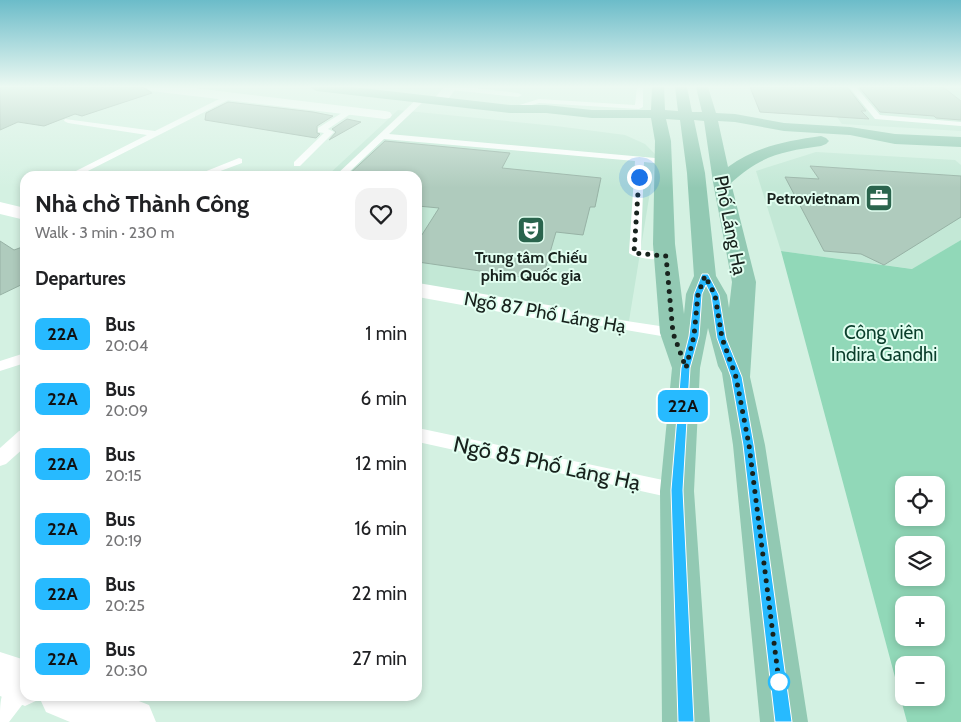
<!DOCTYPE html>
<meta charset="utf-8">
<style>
body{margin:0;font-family:Cabin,sans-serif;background:#f2f2f2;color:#202124;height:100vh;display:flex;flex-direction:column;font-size:19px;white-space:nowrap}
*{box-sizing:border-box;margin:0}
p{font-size:16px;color:#757577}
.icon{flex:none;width:28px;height:28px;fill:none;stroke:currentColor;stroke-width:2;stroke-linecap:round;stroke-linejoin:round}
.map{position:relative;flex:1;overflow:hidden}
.drawer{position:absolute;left:20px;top:171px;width:402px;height:530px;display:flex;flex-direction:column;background:#fff;border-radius:15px;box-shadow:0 2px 8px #0003}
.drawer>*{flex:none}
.badge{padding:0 10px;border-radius:8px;font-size:18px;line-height:32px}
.controls{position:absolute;left:895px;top:476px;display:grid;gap:10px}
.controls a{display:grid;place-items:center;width:50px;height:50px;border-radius:10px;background:#fff;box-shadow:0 2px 8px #0003;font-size:25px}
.you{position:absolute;width:25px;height:25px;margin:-12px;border:4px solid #fff;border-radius:50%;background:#1a73e8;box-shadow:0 0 0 8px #1a73e833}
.map>.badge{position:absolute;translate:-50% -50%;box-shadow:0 0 0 2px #fff}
h2{padding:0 15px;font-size:19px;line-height:45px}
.round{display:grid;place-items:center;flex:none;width:52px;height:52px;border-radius:15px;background:#f2f2f2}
.head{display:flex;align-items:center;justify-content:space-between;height:85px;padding:0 15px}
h1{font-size:24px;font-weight:700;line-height:38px}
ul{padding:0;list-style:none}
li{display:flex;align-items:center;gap:15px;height:65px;padding:0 15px}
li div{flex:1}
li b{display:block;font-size:19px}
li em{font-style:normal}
li .badge{min-width:55px;font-weight:700;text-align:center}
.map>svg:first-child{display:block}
.built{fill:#c3e8d6}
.green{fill:#91d8b8;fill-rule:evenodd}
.building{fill:#afcbbd;stroke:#97b2a5}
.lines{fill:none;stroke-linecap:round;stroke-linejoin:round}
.lane{fill:#fff;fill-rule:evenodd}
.street{fill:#fff;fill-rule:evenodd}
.primary{fill:#92c9b3;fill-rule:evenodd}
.line{fill:#27baff;stroke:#fff}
.walk{stroke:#18221d;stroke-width:5;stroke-dasharray:0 9}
.stop-dot{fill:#fff;stroke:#27baff;stroke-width:2.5}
.labels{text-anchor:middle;stroke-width:4;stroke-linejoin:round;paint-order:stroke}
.far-poi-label{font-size:16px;font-weight:bold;fill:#18221d;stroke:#e1fef0;text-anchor:end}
.street-label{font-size:19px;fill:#18221d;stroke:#e1fef0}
.park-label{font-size:19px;fill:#0a3e2b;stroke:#e1fef0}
.near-street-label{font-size:22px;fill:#18221d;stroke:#e1fef0}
</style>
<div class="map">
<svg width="961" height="722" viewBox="0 0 961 722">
<rect width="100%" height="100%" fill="#d4f1e2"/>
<g class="built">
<path d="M815,87h146v44l-119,-7z"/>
<path d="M398,110l158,16 69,9 20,9 11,11 -27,166 -211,-37v-108h-91z"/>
<path d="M816,152l139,8 6,5v75l-48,29 -132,-18 -25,-80z"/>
</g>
<path class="green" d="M961,240v482h-54l-126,-471 131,18zM904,485h32v33h-32zM904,545h32v33h-32zM904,605h32v33h-32zM904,665h32v33h-32z"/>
<g class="building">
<path d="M0,87h143l9,6 -70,23 -7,-2 -31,12 -26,-4 -18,8z"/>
<path d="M750,87h97l19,24h-5l8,8 -109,-7z"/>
<path d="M859,87h84l18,14v19l-25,-2 -2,-2 -54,-4z"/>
<path d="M228,102l85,10 20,4 -16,10v7l3,1 -4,4 -111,-18 1,-7z"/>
<path d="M347,119l14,3 -32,18 7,-8 -4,-3z"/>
<path d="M385,141l125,12 -8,15 99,10 -6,29h-5l-7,28 -27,-3 -14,48 -124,-18v-21l21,-33 -21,-2v-30h-71z"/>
<path d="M810,166l151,10v41l-77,48 -23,-11 -37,-3 -39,-74 34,2z"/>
<path d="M0,241l14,9 11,-4v37l-25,12z"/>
</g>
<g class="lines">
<g class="lane">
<path d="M465,87l53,6 4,2 -4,2 -67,-7 -3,-2z"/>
<path d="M637,87h6v20l-4,2 -100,-6 -29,8 -4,-2 33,-10 96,6z"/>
<path d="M849,87h7l24,28 81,7v4l-86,-7z"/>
<path d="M227,95l7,2 -156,79h-5l-3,-2 77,-39 -79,-12 -4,-2 1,-2 90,12z"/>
<path d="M420,96l7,2 -38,36 277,25 2,2 -5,3 -19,-2 -3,88 25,2 6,4c-6,6 -37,3 -43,-3l6,-92 -251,-22 -39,37h-10z"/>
<path d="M348,109l7,2 -27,18 6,3 -34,34h-6v-4l30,-29 -6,-1v-4z"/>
<path d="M239,158l3,1v4l-35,13h-13z"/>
<path d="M560,311l113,17 5,2 2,3 -2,3 -5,2 -118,-20 -2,-3 2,-3z"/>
<path d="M25,353v10l-25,8v-10z"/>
<path d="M418,428l259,55 7,2 2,6 -2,6 -7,2 -259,-57z"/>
<path d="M25,429v18l-19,17 -6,2v-18l19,-17z"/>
<path d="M22,674l3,1v21h4l-20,26h-9c0,-23 0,-38 22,-48z"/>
</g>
<g class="street">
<path d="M145,87h41l199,24 5,1 2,3 -2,3 -5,1 -234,-28z"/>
<path d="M444,87h13l-12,16h-10l-2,-3z"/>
<path d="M0,202l25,6v12l-25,-6z"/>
<path d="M418,283l142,24 9,2 3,6 -3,6 -9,2 -142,-26z"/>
<path d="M0,652l25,8v36h101l23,9 7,17h-86l-24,-10 -6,-13 -15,7 -25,-10z"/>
</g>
<path class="primary" d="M310,87h43l157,18h36l46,5h59l1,-23h12l1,23 13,1 -3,-24h12l5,25h10l-6,-25h12l8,26 19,1 49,9 66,4 45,7 66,3v10l-66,-3 -45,-9 -66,-4 -49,-9 -17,-1 10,46c29,-21 59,-26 93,-31l5,2 3,3 -3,3 -5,2c-38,5 -61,10 -90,37l25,99 -6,95 15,68 43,277h-48l-27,-277 -11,-72 -4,-7 -10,-38 -8,40 -6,123 16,231h-48l-2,-231 12,-123 -12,-35 -7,-89 2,-103 -4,-23h-59l-46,-5h-36l-194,-22zM666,119l14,1 7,53 7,103 -8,18 -2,20 -9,-70 -4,-103zM694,120l10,1 9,61 19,100 -3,26 -2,-13 -11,-19 -11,-103z"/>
</g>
<linearGradient id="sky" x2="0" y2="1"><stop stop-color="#6cbcc9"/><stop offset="0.46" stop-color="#ecf9f2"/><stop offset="1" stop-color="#ecf9f2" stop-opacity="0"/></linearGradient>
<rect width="961" height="188" fill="url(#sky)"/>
<path class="line" d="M702,274h6l11,21 7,43 16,39 12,68 38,277h-17l-32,-277 -12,-68 -14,-39 -6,-43 -5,-10 -4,9 -3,42 -9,32 -7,122 11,232h-16l-7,-232 10,-122 8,-32 5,-42z"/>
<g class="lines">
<path class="walk" d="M639,177l-5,76 32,3 7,77 13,35 8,-32 4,-42 7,-18 10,19 7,43 14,39 13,68 30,237"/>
</g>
<defs>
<g id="office-square" transform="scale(1.4375)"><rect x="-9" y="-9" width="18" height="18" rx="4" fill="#2a644d" stroke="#e1fef0"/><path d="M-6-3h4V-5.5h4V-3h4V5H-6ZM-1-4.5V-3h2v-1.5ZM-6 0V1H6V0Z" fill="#fff"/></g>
<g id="theatre-square" transform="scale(1.4375)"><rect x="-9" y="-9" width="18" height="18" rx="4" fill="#2a644d" stroke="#e1fef0"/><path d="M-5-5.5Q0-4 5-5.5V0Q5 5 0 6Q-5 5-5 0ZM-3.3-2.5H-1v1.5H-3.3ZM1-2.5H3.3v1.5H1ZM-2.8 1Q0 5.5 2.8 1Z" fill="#fff"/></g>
</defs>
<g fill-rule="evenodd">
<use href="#office-square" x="879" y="198"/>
<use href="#theatre-square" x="531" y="230"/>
</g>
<circle class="stop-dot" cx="779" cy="682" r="10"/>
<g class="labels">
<g class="far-poi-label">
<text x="860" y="204">Petrovietnam</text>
<text x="531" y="263" text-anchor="middle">Trung tâm Chiếu<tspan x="531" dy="18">phim Quốc gia</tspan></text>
</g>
<g class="street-label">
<text transform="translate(731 225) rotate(79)" y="7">Phố Láng Hạ</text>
<text transform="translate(545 312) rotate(10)" y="7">Ngõ 87 Phố Láng Hạ</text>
</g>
<g class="park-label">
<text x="884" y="339">Công viên<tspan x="884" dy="22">Indira Gandhi</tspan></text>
</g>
<g class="near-street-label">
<text transform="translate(547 463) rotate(12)" y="8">Ngõ 85 Phố Láng Hạ</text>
</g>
</g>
</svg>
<div class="controls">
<a><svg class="icon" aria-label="locate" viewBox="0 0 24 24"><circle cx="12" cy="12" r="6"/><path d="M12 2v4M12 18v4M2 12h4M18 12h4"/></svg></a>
<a><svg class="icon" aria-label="layers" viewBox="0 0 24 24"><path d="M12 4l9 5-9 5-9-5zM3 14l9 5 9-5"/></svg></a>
<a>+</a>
<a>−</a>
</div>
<div class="you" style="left:639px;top:177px"></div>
<b class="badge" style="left:683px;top:406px;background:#27baff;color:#111">22A</b>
<section class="drawer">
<div class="head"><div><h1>Nhà chờ Thành Công</h1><p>Walk · 3 min · 230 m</p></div><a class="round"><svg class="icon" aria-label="heart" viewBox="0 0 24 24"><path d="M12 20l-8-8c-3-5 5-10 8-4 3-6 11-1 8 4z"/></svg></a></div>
<h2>Departures</h2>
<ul>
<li><span class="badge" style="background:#27baff;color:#111">22A</span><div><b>Bus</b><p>20:04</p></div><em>1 min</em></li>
<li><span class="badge" style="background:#27baff;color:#111">22A</span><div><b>Bus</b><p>20:09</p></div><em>6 min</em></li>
<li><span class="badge" style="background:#27baff;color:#111">22A</span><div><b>Bus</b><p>20:15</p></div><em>12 min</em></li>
<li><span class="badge" style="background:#27baff;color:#111">22A</span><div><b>Bus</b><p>20:19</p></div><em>16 min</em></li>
<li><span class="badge" style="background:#27baff;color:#111">22A</span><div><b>Bus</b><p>20:25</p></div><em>22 min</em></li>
<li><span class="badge" style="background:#27baff;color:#111">22A</span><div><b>Bus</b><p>20:30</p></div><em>27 min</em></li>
</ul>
</section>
</div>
